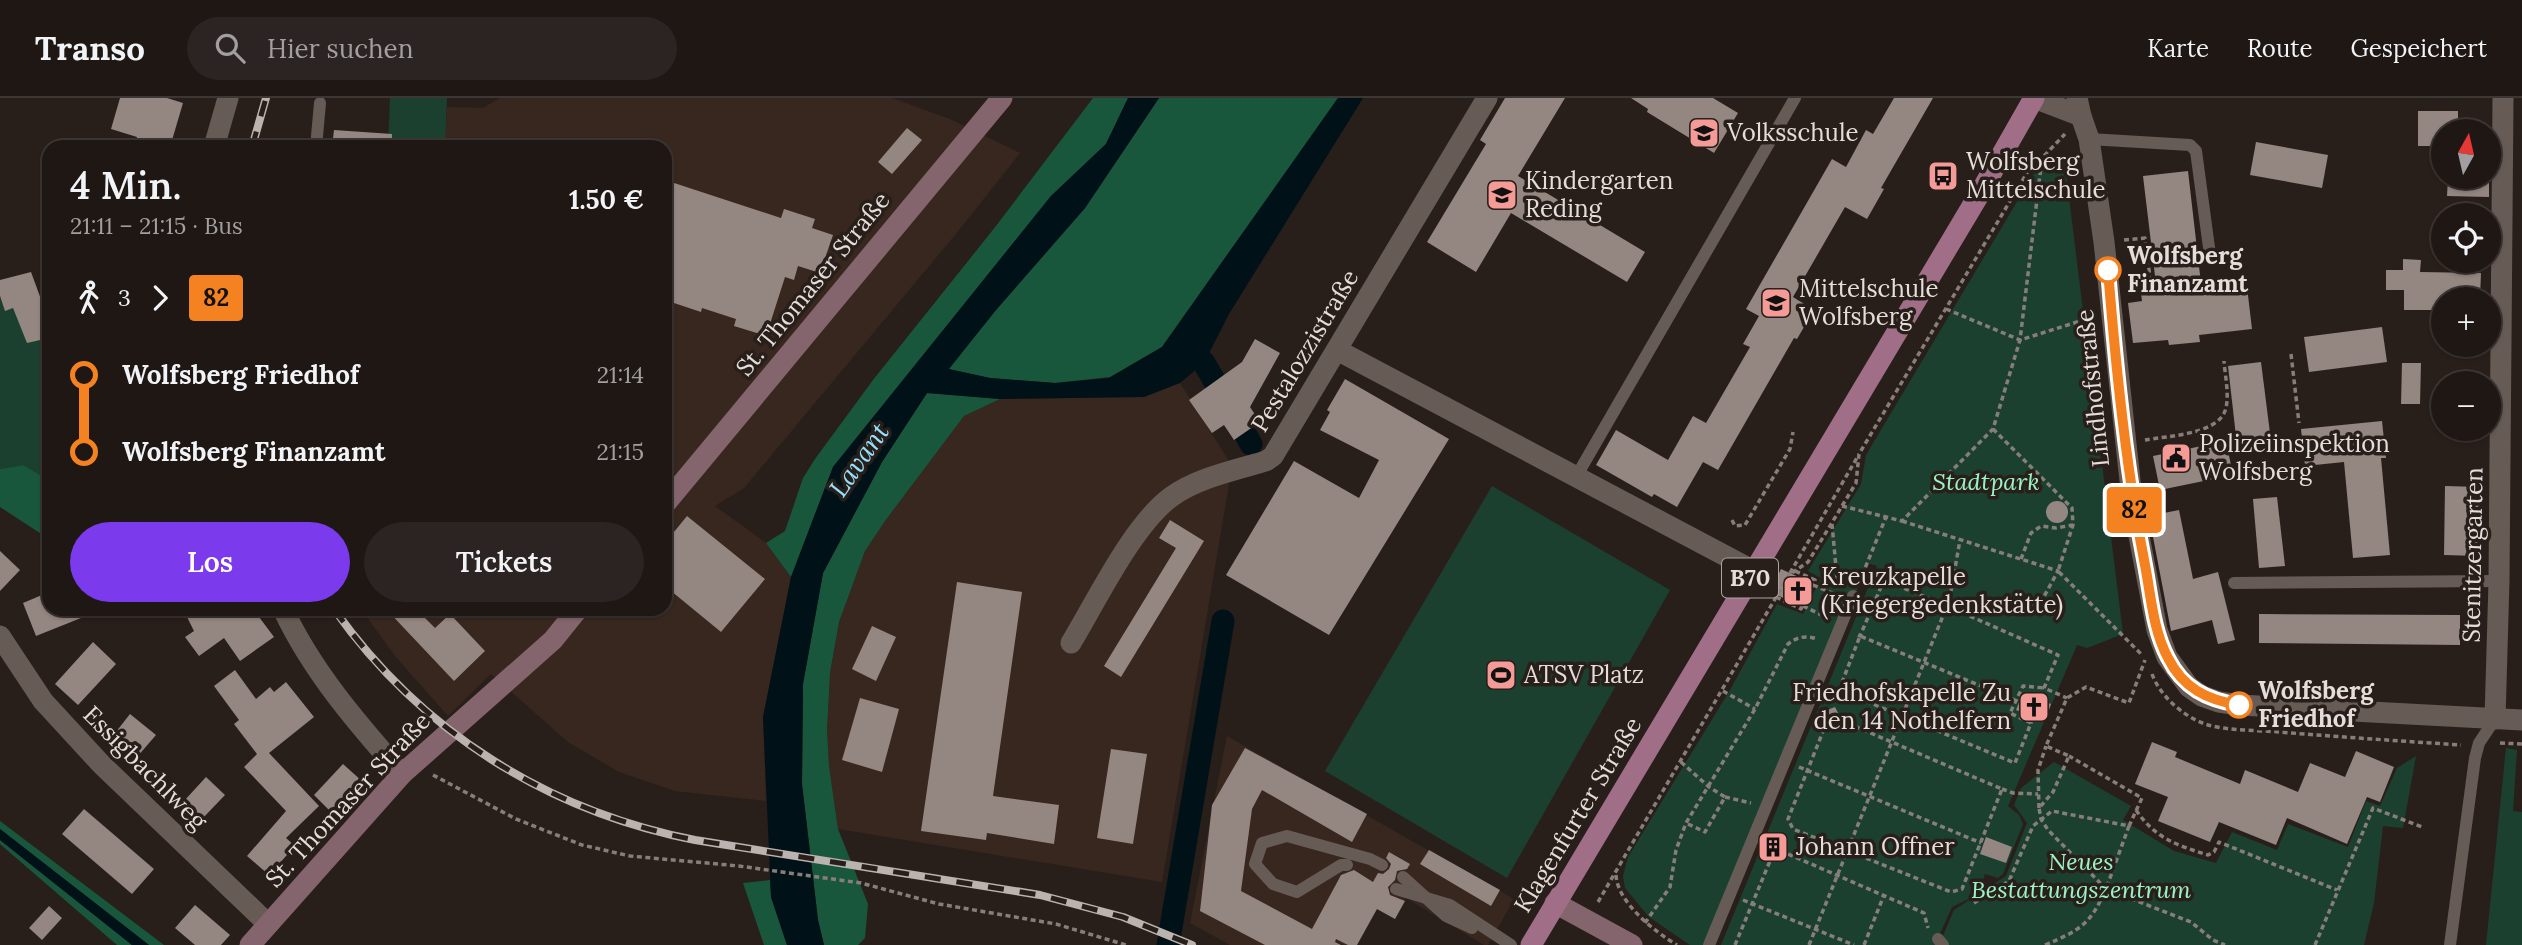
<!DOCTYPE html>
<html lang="de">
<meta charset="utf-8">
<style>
body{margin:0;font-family:Lora,serif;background:#2c2422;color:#f1f3f6;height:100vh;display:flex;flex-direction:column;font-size:26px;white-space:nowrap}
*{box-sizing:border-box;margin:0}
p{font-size:23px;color:#a19fa0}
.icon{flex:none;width:38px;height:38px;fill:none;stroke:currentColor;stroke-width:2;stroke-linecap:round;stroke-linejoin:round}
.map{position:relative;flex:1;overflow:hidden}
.panel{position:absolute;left:42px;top:42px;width:630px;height:476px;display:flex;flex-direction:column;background:#1f1714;border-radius:21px;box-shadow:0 2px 5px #0004,0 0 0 2px #3c3634}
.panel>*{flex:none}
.badge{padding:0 14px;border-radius:5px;font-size:24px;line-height:46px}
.needle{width:46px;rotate:8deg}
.buttons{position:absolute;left:2431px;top:21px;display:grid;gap:14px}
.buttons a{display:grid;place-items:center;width:70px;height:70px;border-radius:50%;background:#1f1714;box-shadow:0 2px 5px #0004,0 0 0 2px #3c3634;font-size:35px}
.map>.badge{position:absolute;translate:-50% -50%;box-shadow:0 0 0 4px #fff}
.legs{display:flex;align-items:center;gap:10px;height:77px;padding:0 28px;font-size:23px}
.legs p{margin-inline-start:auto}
.summary{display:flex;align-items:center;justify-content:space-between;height:119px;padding:0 28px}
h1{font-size:38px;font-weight:600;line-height:52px}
.action{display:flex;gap:14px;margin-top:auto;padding:14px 28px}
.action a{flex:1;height:80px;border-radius:42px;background:#7c3aed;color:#fff;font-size:28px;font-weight:600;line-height:80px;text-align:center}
.action a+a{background:#2c2422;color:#f1f3f6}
ul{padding:0 28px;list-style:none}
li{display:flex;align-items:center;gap:24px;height:77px;font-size:26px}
li i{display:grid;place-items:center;width:10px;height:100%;margin:0 9px;background:currentColor}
li i::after{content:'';width:18px;height:18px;margin:-9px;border:5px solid;border-radius:50%;background:#1f1714}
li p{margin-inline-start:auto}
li:first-child i{background:linear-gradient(#0000 50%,currentColor 0)}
li:last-child i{background:linear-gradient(currentColor 50%,#0000 0)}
header{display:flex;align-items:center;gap:42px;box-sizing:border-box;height:98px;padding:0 35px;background:#1f1714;border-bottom:2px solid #3c3634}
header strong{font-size:33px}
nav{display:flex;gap:38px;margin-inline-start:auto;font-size:24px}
.search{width:490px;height:63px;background:#2c2422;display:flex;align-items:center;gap:18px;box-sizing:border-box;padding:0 24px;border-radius:38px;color:#a19fa0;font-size:26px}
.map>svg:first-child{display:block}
.built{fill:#37271f}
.green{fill:#1c402f}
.forest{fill:#19573c}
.water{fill:#001118}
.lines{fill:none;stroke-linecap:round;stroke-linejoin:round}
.canal{stroke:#001118;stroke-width:23}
.building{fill:#948681}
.path{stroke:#877e7a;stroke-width:3.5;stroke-dasharray:5 3.5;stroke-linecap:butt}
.service{stroke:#675b55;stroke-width:12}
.minor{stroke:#675b55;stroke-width:21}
.secondary{stroke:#84656e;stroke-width:21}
.primary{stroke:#a16e88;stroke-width:21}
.rail-casing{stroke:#bbb3af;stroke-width:8}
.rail{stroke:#291f1a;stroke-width:5;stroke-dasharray:16;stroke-linecap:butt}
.line-1-casing{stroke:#fff;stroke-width:16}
.line-1{stroke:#f58220;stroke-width:10}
.stop-1-dot{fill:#fff;stroke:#f58220;stroke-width:3.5}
.labels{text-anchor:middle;stroke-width:7;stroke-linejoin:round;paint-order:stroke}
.shield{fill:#291f1a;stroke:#ada4a0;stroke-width:2}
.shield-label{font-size:23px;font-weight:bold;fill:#e5ddda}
.poi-label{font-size:24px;fill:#e5ddda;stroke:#291f1a;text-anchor:start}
.stop-label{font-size:24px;font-weight:bold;fill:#e5ddda;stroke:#291f1a;text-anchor:start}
.street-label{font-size:24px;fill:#e5ddda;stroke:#291f1a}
.park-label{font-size:24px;font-style:italic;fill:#99f3c5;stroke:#291f1a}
.water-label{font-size:26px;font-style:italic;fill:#94e2ff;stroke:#291f1a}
</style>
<header>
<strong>Transo</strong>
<div class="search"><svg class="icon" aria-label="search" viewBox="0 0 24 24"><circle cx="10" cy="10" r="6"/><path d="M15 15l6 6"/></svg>Hier suchen</div>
<nav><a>Karte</a><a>Route</a><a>Gespeichert</a></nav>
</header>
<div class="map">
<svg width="2522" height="847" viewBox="0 0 2522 847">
<rect width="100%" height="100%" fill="#291f1a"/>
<g class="built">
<path d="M500,0h392l58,21 70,34 -60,76 -216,259 -29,18 51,37 25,34 -28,140 3,84 -91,-10 -56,-19 -51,-30 -77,-68 -43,42 -53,-60 -34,-47h304v-462h-220l2,-40 36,1z"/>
<path d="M1180,285l52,83 -70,416 -324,-53 -9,-63 -2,-36 3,-57 9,-51 26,-71 20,-30 79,-105 36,-17 144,-2z"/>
<path d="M1227,638l287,163 -26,46h-4l-78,-47 -11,21 -19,-10 -19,36h-13l-9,-3 -2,3h-103l-40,-22z"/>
</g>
<g class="green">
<path d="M390,0h57l-2,49h-57z"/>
<path d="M2064,59l59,477 -36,14 -10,-3 -69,161 11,9 4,9 -20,50 -5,4 -13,-4 -7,20 28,-18 21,-53 -13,-18 7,-17 33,-26 77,44 -8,14 51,31 42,12 16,-31 45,18 11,-26 60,23 18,-46 14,5 17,-38 19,-12 -13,72 -20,-2 -9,77 -10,42h-425l15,-35 23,-15 -25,12 -17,38h-214l156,-379 -9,-3 -159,382h-19l-41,-28 -24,-29 -2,-12 5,-19 102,-167 47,-86 26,10 18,-36 -13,-7 53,-87 5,-29 170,-285z"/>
<path d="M0,199l5,13 8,-2 31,31 5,15v126l-26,-15 -23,4z"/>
<path d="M1492,388l178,104 -163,288 -182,-107z"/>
<path d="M2506,650l11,2 -4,61 9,1v133h-36z"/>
</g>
<g class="forest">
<path d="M1093,0h35l-22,46 -55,52 -218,271 -42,110 -25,-34 19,-12 18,-53 12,-19 58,-79 123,-154z"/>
<path d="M1159,0h179l-176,249 -52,30 -55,6 -65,-5 -42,-9 48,-59 89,-102z"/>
<path d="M927,295l73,6 -36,17 -79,105 -20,30 -26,71 -9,51 -3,57 2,36 9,63 30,75 -3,34 -7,7h-34l-6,-25 -16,-136 1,-100 20,-111 59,-111z"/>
<path d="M23,367l26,15v59l-49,-32v-38z"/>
<path d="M0,723l164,124h-15l-149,-116z"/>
<path d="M0,742l132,105h-15l-117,-101z"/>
<path d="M770,782l1,17 16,48h-23l-21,-62z"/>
</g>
<g class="water">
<path d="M1128,0h31l-74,110 -89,102 -47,59 41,9 65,5 54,-5 53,-31 176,-249h25l-134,216 -25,49 -24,20 -36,14 -144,2 -73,-6 -45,69 -59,111 -20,111 -1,100 16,136 6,25h-37l-16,-48 -8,-180 28,-140 42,-110 218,-271 55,-52z"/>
<path d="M0,731l149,116h-17l-132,-105z"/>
</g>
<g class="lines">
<g class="canal">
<path d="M1187,247l17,18 47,81"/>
<path d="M1168,847l55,-324"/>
</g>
</g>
<g class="building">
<path d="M120,0h47l16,5 -13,44h-36l3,-10 -26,-8z"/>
<path d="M1505,0h60l-47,78 127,76 -18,30 -116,-69 -35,59 -49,-30 59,-98 -6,-4z"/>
<path d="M1631,0h82l25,15 -24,40 -67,-41 1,-3z"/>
<path d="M1894,0h39l-52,90 3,1 -17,30 -22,-12 -52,90 21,13 -17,29 -3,-1 -76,132 -15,-8 -26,45 -23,-13 -2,3 -56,-32 20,-35 52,30 25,-44 13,7 44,-76 -7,-3 16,-28 -13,-7 86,-150 14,8 20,-37 7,4z"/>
<path d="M2418,13h40v20h-15v9h-7v6h-18z"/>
<path d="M907,30l15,12 -30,34 -14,-12z"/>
<path d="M334,32l58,4v13h-60z"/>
<path d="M2256,44l72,13 -6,33 -72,-13z"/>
<path d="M2188,73l14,121 45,-5 5,42 -53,6 1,7 -31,3 -1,-5 -35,3 -5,-40 14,-2 -3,-23 16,-2 -12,-100z"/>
<path d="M2448,79h41v20l-42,-1z"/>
<path d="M665,82l116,38 3,-9 31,10 -3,9 21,7 -13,38 -22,-7 -4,14 -9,-3 -16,50 -6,-1 -3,8 -26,-8 2,-7 -34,-11 -1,4 -36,-12z"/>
<path d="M2403,161l18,1 -1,12 61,1 -1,26h-37v11h-39v-20h-18v-20h17z"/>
<path d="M31,174l18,49v17l-22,5 -14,-35 -8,3 -5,-15v-16z"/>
<path d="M2382,229l5,35 -78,10 -5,-35z"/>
<path d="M1255,241l25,14 -30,54 10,15 -26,18 -10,-15 -12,8 -23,-33 53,-38z"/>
<path d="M2261,264l10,79 -34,4 -9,-79z"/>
<path d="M2402,265h19l-1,41h-19z"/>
<path d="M1345,281l104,60 -120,196 -103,-60 68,-114 65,37 20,-38 -59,-30 10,-18 -3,-2z"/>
<path d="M2382,323l4,37h-5l9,97 -37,3 -9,-96 -39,4 -4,-37z"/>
<path d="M2226,343l7,34 -73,15 -7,-34z"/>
<path d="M2445,388l35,1 -2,69 -34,-1z"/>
<path d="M2277,399l8,69 -26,2 -6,-69z"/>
<circle cx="2057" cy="414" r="11"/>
<path d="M2179,412l14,69 25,-7 17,68 -17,4 -6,-24 -41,11 -22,-115z"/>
<path d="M687,418l78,63 -44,53 -56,-46v-43z"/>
<path d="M1170,422l34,21 -83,136 -17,-11 72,-118 -17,-10z"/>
<path d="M0,453l20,19 -20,21z"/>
<path d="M1781,471l31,14 -11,23 -31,-14z"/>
<path d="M957,484l65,10 -29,204 66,9 -5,39 -67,-11 -1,7 -65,-9z"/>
<path d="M49,494v17l52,1 -65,26 -13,-33z"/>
<path d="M183,511h70l21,28 -34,24 -16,-23 -25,18 -14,-19 9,-6z"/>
<path d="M386,511h30l19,19 15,-14 35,37 -31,30z"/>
<path d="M2259,516l201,1v30l-201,-2z"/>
<path d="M872,528l24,11 -20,44 -24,-12z"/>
<path d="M93,544l23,22 -38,41 -23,-21z"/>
<path d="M235,572l21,29 14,-12 4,5 12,-10 28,35 -45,36 50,53 -33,32 9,8 -26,29 -22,-19 39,-45 -42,-44 13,-13 -23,-30 5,-4 -25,-34z"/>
<path d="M2023,595l28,11 -6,17 -29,-11z"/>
<path d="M860,600l39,11 -17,63 -40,-12z"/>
<path d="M1835,609l7,14 -17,7 -6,-15z"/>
<path d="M130,616l26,21 -19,22 -25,-20z"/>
<path d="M2152,644l25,10 -2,5 65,27 5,-14 53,22 12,-29 35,14 11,-26 38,16 -14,35 -13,-5 -20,47 -60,-26 -11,27 -57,-23 -9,20 -52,-21 10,-24 -33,-13z"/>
<path d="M1245,650l122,66 -15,28 -90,-52 -10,19 -11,82 71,38 29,-54 13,-5 19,12 5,-9 5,1 6,-5 2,-5 -5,-6 3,-6 21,12 -3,5 -10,2 -2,9 -7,7 2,8 15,6 -10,18 -18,-10 -20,36h-9l-12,-6 -1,3 6,3h-76l-65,-34 12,-106z"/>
<path d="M1111,651l36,5 -14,90 -36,-6z"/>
<path d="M343,666l20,18 -30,32 -19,-19z"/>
<path d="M206,679l19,18 -23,24 -18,-18z"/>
<path d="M84,711l70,60 -22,25 -70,-60z"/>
<path d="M1986,739l26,10 -6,16 -26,-9z"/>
<path d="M1429,752l71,40 -9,16 -71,-42z"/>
<path d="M195,807l35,30 -9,10h-26l-20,-17z"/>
<path d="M49,808l13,12 -20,22 -13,-12z"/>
</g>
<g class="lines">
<g class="path">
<path d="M2124,142l21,-2 5,39"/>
<path d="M1946,211l74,31 73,-23"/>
<path d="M2291,256l8,69"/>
<path d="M1993,331l79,79 1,17 -15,46 84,84"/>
<path d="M2145,342c21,-4 71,-5 80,-29 5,-14 0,-35 -1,-50"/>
<path d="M1842,408l60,15 91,-92 27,-89 22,-182"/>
<path d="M1732,422l3,6 10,-1 45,-76 3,-17"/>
<path d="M1902,423l156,50 -17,31 -21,6"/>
<path d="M1832,426l6,65"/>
<path d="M2021,461l10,-26 10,-7 15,2 17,-3"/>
<path d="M1790,475l68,-117"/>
<path d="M1859,485l27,-66"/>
<path d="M1813,487l24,10"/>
<path d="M1951,493l9,-51"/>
<path d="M1776,499l25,12 14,-29 -20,-9"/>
<path d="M1803,508l23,11"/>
<path d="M1858,537l2,1 24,-56 63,26"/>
<path d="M2152,576c8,22 31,42 53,50 22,7 51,6 74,8 61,5 121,9 182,13"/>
<path d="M1723,593l32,18"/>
<path d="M2015,602l-155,-64 -21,54 176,73 16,-40 -21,-10 13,-27 21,2"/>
<path d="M1847,625l155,66 -40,100 -11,3 -158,-63 -5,-10 36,-90z"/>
<path d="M2500,645l22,1"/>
<path d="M1681,664l28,25 16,10 -20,35 -19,-9"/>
<path d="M1799,669l182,76"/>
<path d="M433,677l83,44 66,26 48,11 109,10 122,17 78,21 117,20 70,21"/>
<path d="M2002,691l11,4 25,1"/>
<path d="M1725,699l26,6"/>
<path d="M2039,710l-1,-38 8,-24"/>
<path d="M2136,712c19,28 40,35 72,45l6,-3 5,-10 118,48"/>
<path d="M2129,728l-23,63 85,33 22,18 12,5"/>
<path d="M1616,777c1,27 39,57 61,70"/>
<path d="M1743,802l111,45"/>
<path d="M1598,804l191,-327 19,-13 48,-79 3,-29 172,-288 11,-8 23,-24"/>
<path d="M1974,805l35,-22 24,-55 19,-15 77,15 13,-28 -73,-42"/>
<path d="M1645,825l25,-36 6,-37 10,-27 69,-114 33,-65c9,-7 18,-9 29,-5"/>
<path d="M1735,847l35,-84 18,-7 136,59 4,15"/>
<path d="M1809,847l138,-339 111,49 -14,33 23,10"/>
<path d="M1864,847l20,-50"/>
<path d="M2045,847c35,-15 45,-20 61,-56l-58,-59 -7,-11 -2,-11 14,-16 16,-36 -23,-10 21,-48 19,-11 43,16 16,-43"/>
<path d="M2315,847l58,-137 49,19"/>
</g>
<g class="service">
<path d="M2089,41l101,6 6,6 14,104"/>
<path d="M316,49l4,-44"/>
<path d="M1576,379l219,-379"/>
<path d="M2234,485l265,-2"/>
<path d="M1347,767h-6l-44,27 -24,-8 -18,-20 7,-21 25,-7 83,23 12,6"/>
<path d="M1403,779l43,39 26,12"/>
<path d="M1396,791l54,16 61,40"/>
<path d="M1938,841l5,6"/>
<path d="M1709,847l144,-349"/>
<path d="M2450,847l25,-187 4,-15 16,-24"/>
</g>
<g class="minor">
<path d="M2034,0l47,18"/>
<path d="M2077,0l4,18 8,23 15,103 28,257 25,131 10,27 22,30 13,9 17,6 20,3 283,15"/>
<path d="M214,49l14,-49"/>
<path d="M1337,252l417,221"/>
<path d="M283,511c29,62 74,114 119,165"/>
<path d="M0,538l43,65 59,64 166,159"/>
<path d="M1071,545c26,-43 61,-117 100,-146 26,-19 64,-27 95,-36l7,-5 214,-358"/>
<path d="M2495,621l4,-138 4,-483"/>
</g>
<g class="secondary">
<path d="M665,406l337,-406"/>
<path d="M1555,805l77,42"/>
<path d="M250,847l152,-171 151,-134 25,-31"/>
</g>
<path class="primary" d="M1531,847l449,-752 54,-95"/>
<g class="rail-casing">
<g id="rail">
<path d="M252,49l14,-49"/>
<path d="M334,511c87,123 214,202 361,231l345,55 83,22 69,28"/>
</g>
</g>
<use href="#rail" class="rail"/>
</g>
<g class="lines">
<g class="line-1-casing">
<path id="line-1" d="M2108,172c8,99 18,198 37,295 6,31 8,65 23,93 15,30 39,42 71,47"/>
</g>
<use href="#line-1" class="line-1"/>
</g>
<defs>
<g id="school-square" transform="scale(1.575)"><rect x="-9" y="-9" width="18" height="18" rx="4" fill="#f59b97" stroke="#291f1a"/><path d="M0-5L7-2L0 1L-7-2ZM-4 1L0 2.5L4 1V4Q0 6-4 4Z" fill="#111"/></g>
<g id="bus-square" transform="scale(1.575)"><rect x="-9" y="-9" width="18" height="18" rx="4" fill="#f59b97" stroke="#291f1a"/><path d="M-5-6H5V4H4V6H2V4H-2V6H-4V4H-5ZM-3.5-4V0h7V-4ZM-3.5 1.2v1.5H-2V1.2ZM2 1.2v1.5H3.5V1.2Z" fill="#111"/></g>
<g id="civic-square" transform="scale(1.575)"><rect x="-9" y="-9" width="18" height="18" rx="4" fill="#f59b97" stroke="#291f1a"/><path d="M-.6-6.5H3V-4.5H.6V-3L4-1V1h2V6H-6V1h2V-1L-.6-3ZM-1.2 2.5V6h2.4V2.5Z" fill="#111"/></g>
<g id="church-square" transform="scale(1.575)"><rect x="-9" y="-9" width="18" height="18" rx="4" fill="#f59b97" stroke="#291f1a"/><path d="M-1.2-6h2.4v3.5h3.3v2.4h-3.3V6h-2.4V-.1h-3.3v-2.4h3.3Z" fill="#111"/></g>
<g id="stadium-square" transform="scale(1.575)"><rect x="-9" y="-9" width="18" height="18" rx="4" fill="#f59b97" stroke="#291f1a"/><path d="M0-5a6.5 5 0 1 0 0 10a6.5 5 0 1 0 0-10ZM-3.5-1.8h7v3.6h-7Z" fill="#111"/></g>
<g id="building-square" transform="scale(1.575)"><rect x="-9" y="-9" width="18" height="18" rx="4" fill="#f59b97" stroke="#291f1a"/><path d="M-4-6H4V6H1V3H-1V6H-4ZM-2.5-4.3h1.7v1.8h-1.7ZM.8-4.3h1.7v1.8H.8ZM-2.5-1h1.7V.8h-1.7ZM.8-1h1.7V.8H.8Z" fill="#111"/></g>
</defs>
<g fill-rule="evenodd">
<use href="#school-square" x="1704" y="35"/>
<use href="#bus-square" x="1943" y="78"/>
<use href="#school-square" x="1502" y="97"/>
<use href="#school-square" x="1776" y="205"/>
<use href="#civic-square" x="2176" y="360"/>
<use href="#church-square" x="1798" y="493"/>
<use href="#stadium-square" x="1501" y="577"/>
<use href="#church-square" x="2034" y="609"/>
<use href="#building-square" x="1773" y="749"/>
</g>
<g class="stop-1-dot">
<circle cx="2108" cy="172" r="12"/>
<circle cx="2239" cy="607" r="12"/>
</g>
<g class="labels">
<rect class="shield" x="1722" y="460.5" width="56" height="39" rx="5"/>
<g class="shield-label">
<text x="1750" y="488">B70</text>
</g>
<g class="poi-label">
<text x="1727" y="43">Volksschule</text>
<text x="1966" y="72">Wolfsberg<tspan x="1966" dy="28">Mittelschule</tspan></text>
<text x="1525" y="91">Kindergarten<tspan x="1525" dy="28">Reding</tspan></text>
<text x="1799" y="199">Mittelschule<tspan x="1799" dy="28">Wolfsberg</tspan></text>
<text x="2199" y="354">Polizeiinspektion<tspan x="2199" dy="28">Wolfsberg</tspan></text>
<text x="1821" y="487">Kreuzkapelle<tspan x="1821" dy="28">(Kriegergedenkstätte)</tspan></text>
<text x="1524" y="585">ATSV Platz</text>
<text x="2011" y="603" text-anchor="end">Friedhofskapelle Zu<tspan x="2011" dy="28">den 14 Nothelfern</tspan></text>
<text x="1796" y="757">Johann Offner</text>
</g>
<g class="stop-label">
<text x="2127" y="166">Wolfsberg<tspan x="2127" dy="28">Finanzamt</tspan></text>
<text x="2258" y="601">Wolfsberg<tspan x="2258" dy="28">Friedhof</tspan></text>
</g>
<g class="street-label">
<text transform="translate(813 186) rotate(-51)" y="8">St. Thomaser Straße</text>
<text transform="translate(1305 253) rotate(-59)" y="8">Pestalozzistraße</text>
<text transform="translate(2093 290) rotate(-96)" y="8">Lindhofstraße</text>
<text transform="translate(2473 457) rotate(-89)" y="8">Stenitzergarten</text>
<text transform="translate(145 670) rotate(45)" y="8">Essigbachlweg</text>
<text transform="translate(348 702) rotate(-47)" y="8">St. Thomaser Straße</text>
<text transform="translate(1578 717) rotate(-59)" y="8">Klagenfurter Straße</text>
</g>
<g class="park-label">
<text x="1986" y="392">Stadtpark</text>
<text x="2081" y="772">Neues<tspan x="2081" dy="28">Bestattungszentrum</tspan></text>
</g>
<g class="water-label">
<text transform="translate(859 362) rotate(-55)" y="9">Lavant</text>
</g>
</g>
</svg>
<div class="buttons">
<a><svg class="needle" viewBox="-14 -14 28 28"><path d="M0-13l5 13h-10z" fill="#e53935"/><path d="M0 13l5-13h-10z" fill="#a19fa0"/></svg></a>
<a><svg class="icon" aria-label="locate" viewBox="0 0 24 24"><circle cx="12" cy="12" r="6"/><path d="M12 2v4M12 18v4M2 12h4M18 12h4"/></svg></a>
<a>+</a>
<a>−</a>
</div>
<b class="badge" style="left:2134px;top:412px;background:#f58220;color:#111">82</b>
<section class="panel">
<div class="summary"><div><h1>4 Min.</h1><p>21:11 – 21:15 · Bus</p></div><b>1.50 €</b></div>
<div class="legs"><svg class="icon" aria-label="walk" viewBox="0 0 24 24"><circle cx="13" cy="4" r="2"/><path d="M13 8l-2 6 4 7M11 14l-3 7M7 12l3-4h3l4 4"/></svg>3<svg class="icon" aria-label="forward" viewBox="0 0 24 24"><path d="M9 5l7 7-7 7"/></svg><b class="badge" style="background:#f58220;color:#111">82</b></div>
<ul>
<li><i style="color:#f58220"></i><b>Wolfsberg Friedhof</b><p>21:14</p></li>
<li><i style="color:#f58220"></i><b>Wolfsberg Finanzamt</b><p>21:15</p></li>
</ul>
<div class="action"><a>Los</a><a>Tickets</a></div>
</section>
</div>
